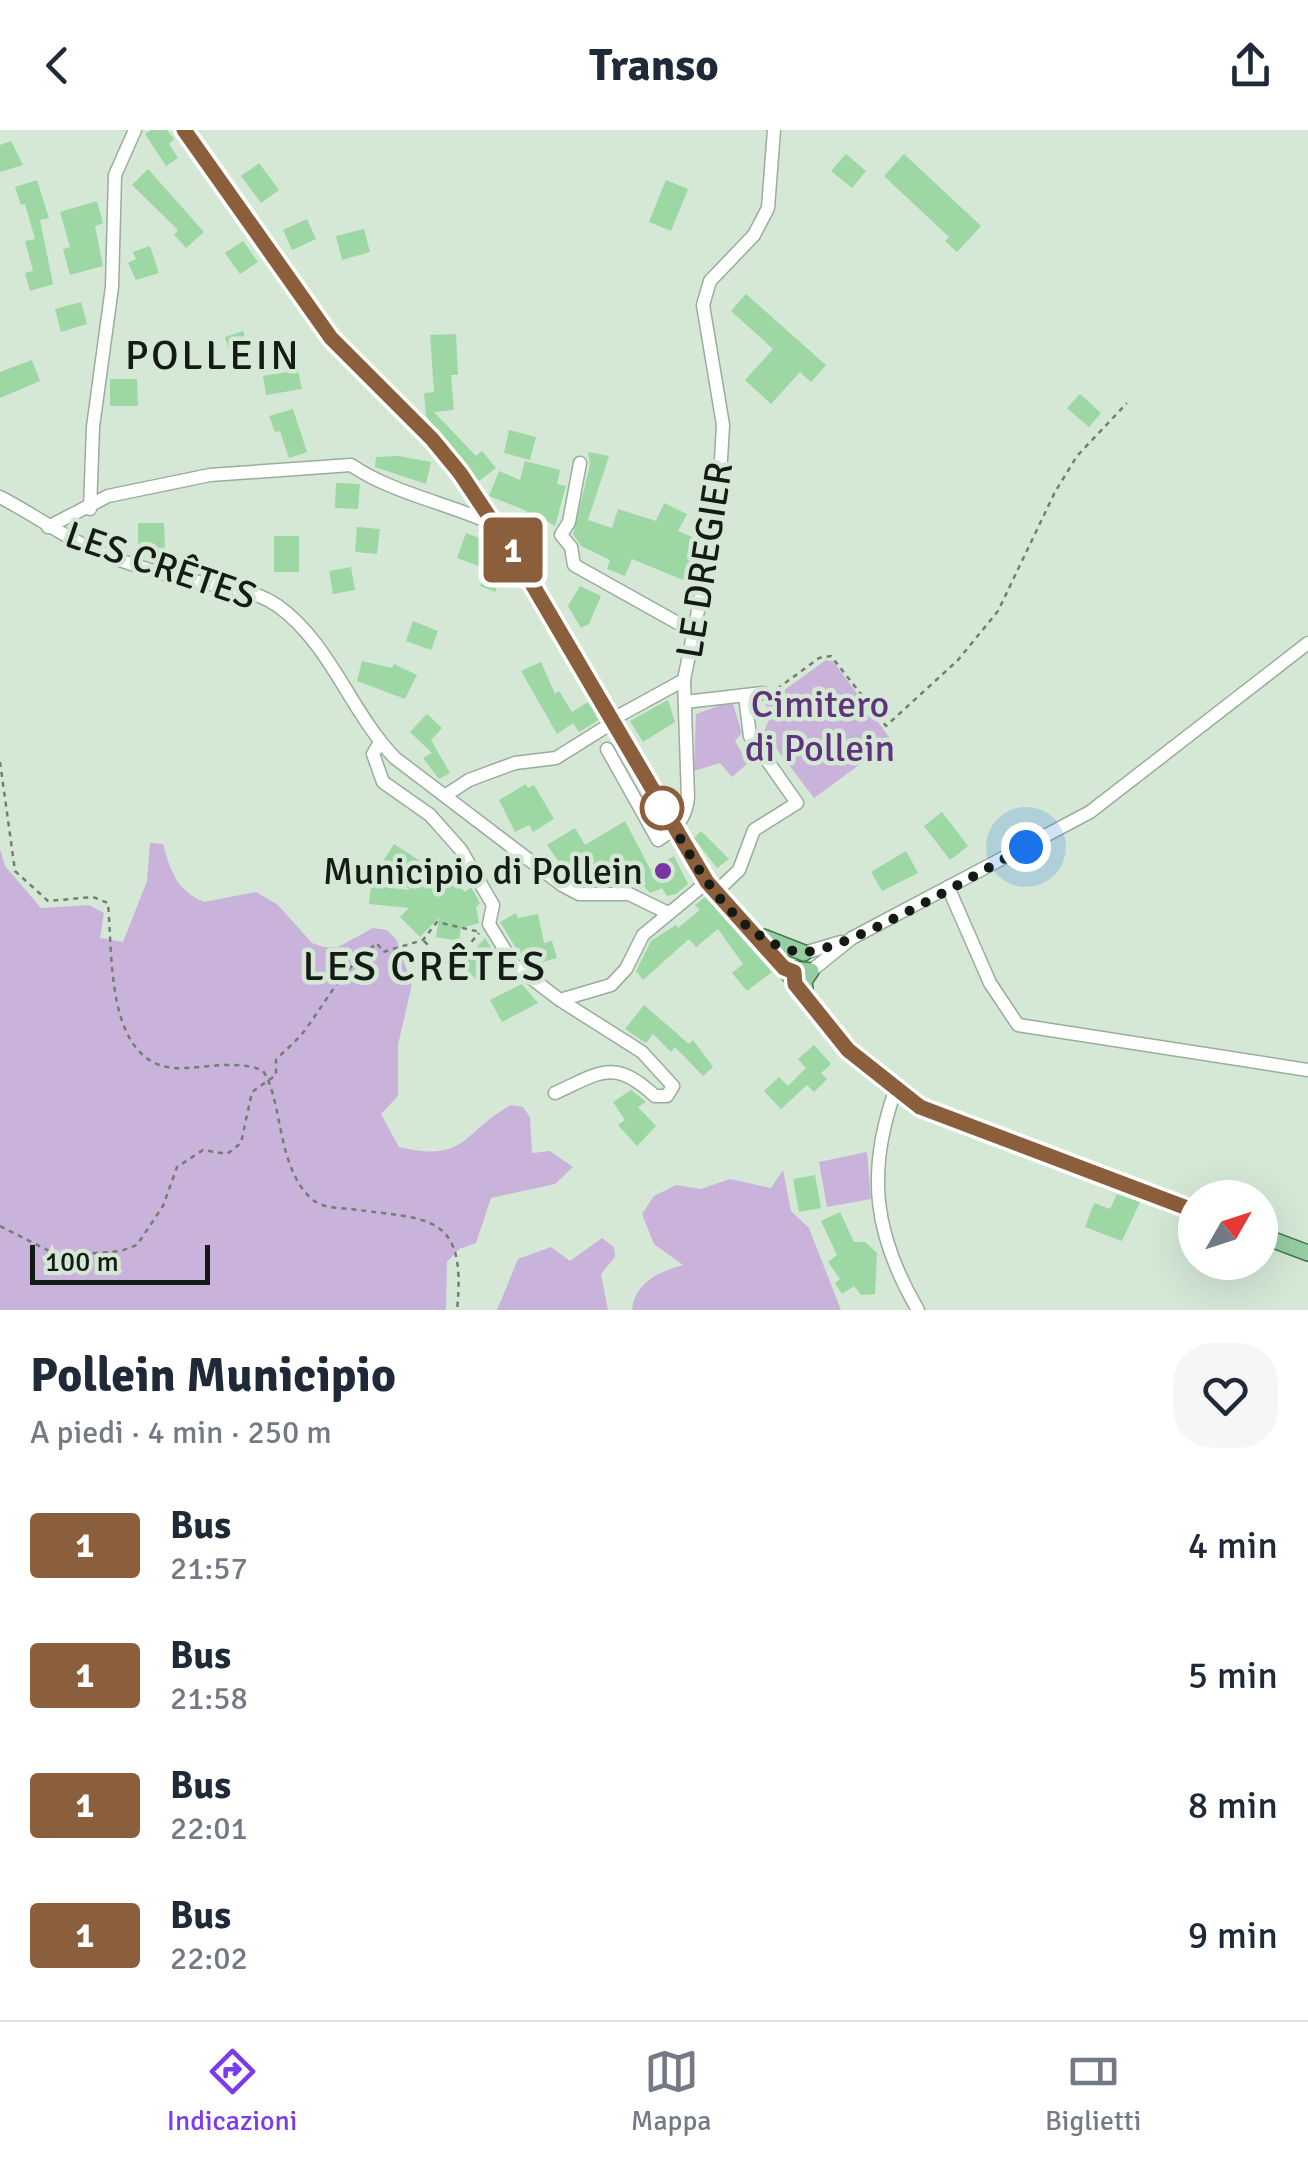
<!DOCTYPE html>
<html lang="it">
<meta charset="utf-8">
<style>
body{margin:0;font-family:Signika,sans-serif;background:#f6f6f7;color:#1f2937;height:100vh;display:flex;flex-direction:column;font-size:38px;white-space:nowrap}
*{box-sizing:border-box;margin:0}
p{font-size:32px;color:#747a83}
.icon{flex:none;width:55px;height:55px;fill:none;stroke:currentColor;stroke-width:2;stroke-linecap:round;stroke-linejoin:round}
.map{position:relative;height:1180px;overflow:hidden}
.sheet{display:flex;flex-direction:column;background:#fff;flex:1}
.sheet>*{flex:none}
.badge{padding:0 20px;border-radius:8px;font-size:35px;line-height:65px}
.needle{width:65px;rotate:51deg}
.controls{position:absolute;left:1178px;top:1050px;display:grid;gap:20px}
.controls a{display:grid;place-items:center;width:100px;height:100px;border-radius:50%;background:#fff;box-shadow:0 10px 40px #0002;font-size:50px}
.scale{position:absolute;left:30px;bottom:25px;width:180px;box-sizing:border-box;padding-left:10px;border:5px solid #141b15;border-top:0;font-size:28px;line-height:35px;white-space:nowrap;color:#141b15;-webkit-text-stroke:8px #d5e8d6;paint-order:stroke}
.you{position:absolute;width:50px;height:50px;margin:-25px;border:8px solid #fff;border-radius:50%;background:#1a73e8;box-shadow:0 0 0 15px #1a73e833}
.map>.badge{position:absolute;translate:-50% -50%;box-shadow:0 0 0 5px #fff}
.round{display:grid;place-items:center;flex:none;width:105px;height:105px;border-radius:40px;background:#f6f6f7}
.headline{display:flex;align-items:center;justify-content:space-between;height:170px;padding:0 30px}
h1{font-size:48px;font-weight:800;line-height:75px}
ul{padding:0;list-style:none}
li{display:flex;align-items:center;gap:30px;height:130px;padding:0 30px}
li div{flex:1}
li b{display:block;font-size:38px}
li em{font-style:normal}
li .badge{min-width:110px;font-weight:700;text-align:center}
header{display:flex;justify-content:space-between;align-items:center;height:130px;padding:0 30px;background:#fff;font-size:45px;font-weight:800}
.dock{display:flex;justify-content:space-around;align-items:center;height:140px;border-top:2px solid #e0e1e3;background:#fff;font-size:28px;color:#747a83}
.dock a{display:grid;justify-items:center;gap:5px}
.dock .current{color:#7c3aed}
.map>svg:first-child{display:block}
.green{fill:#c9b3db}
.building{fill:#9cd7a4}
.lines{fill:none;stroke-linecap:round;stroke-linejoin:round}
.minor-casing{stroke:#9aad9c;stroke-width:15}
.major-casing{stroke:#3e7948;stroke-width:18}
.path{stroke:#717e72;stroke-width:2.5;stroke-dasharray:5 5;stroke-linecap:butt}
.minor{stroke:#fff;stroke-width:12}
.major{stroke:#98cda2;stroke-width:15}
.line-casing{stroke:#fff;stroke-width:22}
.line{stroke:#8b5e3c;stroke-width:15}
.walk{stroke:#141b15;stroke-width:10;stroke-dasharray:0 18}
.stop-dot{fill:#fff;stroke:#8b5e3c;stroke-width:5}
.poi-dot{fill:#7b32a4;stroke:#d5e8d6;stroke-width:4}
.labels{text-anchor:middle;stroke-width:9;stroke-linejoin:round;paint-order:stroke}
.street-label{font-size:38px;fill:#141b15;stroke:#d5e8d6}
.park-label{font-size:38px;fill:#60347c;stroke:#d5e8d6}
.poi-label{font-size:38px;fill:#141b15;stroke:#d5e8d6;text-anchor:end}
.quarter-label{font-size:42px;letter-spacing:2.5px;fill:#141b15;stroke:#d5e8d6}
</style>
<header><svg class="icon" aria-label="back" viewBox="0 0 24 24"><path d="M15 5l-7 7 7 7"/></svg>Transo<svg class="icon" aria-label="share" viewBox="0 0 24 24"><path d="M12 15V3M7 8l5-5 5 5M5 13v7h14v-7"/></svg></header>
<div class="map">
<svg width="1308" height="1180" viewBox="0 0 1308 1180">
<rect width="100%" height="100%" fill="#d5e8d6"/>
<g class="green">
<path d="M826,530l7,1 59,80 -78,57 -50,-66 7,-18 -6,-10z"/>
<path d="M732,571l10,32 -7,8 13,22 -16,14 -12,-14 -26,8 2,-57z"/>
<path d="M150,713l13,1c8,28 13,46 41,58l52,-10 22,13 34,38 12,4h14l35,-19 14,2 9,9 16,45 -14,61v51l-17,18 18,33c68,16 62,-14 112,-42l12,2 7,10 2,36 18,-2 23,16 -18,17 -64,14 -15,45 -17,6 -12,13 -1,48h-446v-461l5,17 36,42 48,-3 15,8 -4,25 23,4 24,-61z"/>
<path d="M867,1022l4,47 -44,8 -8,-45z"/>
<path d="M783,1040l8,41 18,17 32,82h-209c3,-27 27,-39 51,-45l-29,-21 -12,-30 12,-18 22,-11 25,4 29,-10 41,9z"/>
<path d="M602,1108l12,9 1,10 -14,17 7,36h-111l21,-51 33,-12 19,14z"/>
</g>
<g class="building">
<path d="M151,0h16l7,9 -5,5 9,14 -12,8 -21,-32z"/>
<path d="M11,11l12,24 -23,7v-27z"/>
<path d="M846,24l20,17 -14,17 -21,-17z"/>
<path d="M904,24l77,72 -24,26 -12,-11 4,-4 -65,-61z"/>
<path d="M259,33l20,27 -18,13 -20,-27z"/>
<path d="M148,39l56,63 -18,16 -12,-13 4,-5 -46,-45z"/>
<path d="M37,50l12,38 -9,2 13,64 -23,7 -5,-18 8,-2 -8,-30 10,-2 -10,-35 -4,1 -6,-18z"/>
<path d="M666,50l22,9 -17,42 -22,-9z"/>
<path d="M97,71l6,22 -8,3 8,40 -33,9 -7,-26 7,-2 -10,-35z"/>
<path d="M307,89l9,20 -24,11 -9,-20z"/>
<path d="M364,99l6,23 -28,8 -6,-24z"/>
<path d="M243,111l15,21 -18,12 -15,-21z"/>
<path d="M150,116l9,27 -23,7 -8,-17 8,-4 -3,-7z"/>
<path d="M746,164l80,71 -15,17 -11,-10 -29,32 -26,-24 28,-31 -42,-38z"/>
<path d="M81,172l6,22 -26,8 -6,-23z"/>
<path d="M243,201l9,29 -18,6 -9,-29z"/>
<path d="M456,204l2,41h-7l3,35 -20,2 42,44 6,-5 14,17 -17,13 -53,-65 -2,-23 10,-1 -4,-57z"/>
<path d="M32,230l8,21 -40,17v-26z"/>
<path d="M298,240l4,19 -36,6 -3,-19z"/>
<path d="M110,249h27l1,27h-28z"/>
<path d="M1080,264l21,19 -12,14 -22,-19z"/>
<path d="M293,279l14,43 -18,6 -9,-27 -5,1 -6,-16z"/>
<path d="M509,300l27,7 -6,23 -26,-7z"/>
<path d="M588,322l21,4 -21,64 24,8 6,-19 38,12 8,-18 23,11 -9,17 24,10 -9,43 -61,-25 -7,17 -18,-7 3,-9 -29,-14 -8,-12 17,-69z"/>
<path d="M399,326l32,6 -5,22 -51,-17 1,-10z"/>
<path d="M525,331l35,9 -3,14 9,2 -11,40 -18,-11 -14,11 18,19 -8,8 -26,-34 5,-5 5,5 10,-8 -38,-15 10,-25 21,9z"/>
<path d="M336,353l24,1 -2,25 -23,-1z"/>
<path d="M138,393h26l1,25h-27z"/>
<path d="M357,397l23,2 -3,25 -22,-2z"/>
<path d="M466,403l27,10 14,20 -12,29 -15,-6 7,-17 -30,-11z"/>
<rect x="274" y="406" width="25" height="36"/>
<path d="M351,437l4,23 -22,4 -4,-23z"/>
<path d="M580,456l21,10 -12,28 -8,4 -13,-22z"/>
<path d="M413,491l25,10 -7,19 -25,-9z"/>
<path d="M362,531l30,7 2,-4 23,11 -12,24 -48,-18z"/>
<path d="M541,532l14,32 4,-3 13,21 16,-10 11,18 -20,12 -6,-9 -16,11 -36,-63z"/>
<path d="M668,570l7,22 -32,20 -13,-21z"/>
<path d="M427,584l15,14 -11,12 19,33 -11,6 -16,-21 9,-5 -22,-21z"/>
<path d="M526,654l2,4 6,-3 20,34 -21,13 -4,-7 -14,7 -16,-32z"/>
<path d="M942,682l26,34 -18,14 -26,-34z"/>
<path d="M625,691l25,48 24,-13 14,28 -12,10 -9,2 -5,-8 -12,5 -17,-21 -13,2 -13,10h-26l-11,-6 -23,-33 28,-17 10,17z"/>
<path d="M701,701l28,28 -12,9 -23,-30z"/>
<path d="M394,714l32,21 8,-7 31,34 6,-5 9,16 -4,4 3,16 -18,5 -2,13 -23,-4 3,-19 -19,19 -20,-20 9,-9 -40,-4 2,-18 40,4 -33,-21z"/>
<path d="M906,721l12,22 -36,18 -11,-19z"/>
<path d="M705,767l67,75 -25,19 -15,-18 11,-9 -25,-35 -22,18 -7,-8 -46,41 -7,-9 15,-30 25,-16 2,3 22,-18 -5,-5z"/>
<path d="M516,783l2,5 20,-4 6,29 8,-2 5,17 -26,7 -9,-7 -22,-36z"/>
<path d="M485,808l10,16 -19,25 -15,-13z"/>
<path d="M522,854l16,19 -36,19 -12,-22z"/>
<path d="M644,875l45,39 4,-4 20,27 -10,9 -28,-29 -4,5 -18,-18 -7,9 -21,-14z"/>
<path d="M814,915l17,19 -10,9 6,6 -13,13 -7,-7 -26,24 -17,-18 15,-14 9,9 18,-18 -8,-9z"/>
<path d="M631,960l15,12 -8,5 18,19 -19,20 -19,-21 7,-5 -12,-18z"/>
<path d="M815,1045l6,33 -22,4 -6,-33z"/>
<path d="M1117,1064l23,8 -18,39 -37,-14 9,-24 16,6z"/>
<path d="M840,1082l14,30h11l12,11 -2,41 -14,1 -7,-9 -12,8 -7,-11 5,-4 -12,-17 9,-7 -16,-34z"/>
</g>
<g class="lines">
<g class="minor-casing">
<g id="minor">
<path d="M580,333l-11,59 -8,13 10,12 3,18 118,66"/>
<path d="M0,367c37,19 69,44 108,59 22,8 45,15 67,21 34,9 73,8 103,29 52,37 73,107 117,152l167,127 17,9h50l37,18"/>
<path d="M90,379l3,-82 19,-140 3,-112 20,-45"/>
<path d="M48,397l60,-31 102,-21 141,-10c41,28 96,38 142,59"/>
<path d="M685,572l78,-9"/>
<path d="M611,590l73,-40"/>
<path d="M380,612l-7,12 10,28 47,33 31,35 32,55 -4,19 25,41 46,35 51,-15 15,-16 17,-34 64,-53"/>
<path d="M607,619l51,91c18,-11 28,-22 30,-42l-4,-118 34,-169 5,-86 -20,-120 7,-24 44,-46 14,-27 6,-78"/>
<path d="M446,665l23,-15 46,-17 41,-5 56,-35"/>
<path d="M948,757l42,96 28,42 290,45"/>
<path d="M716,762l23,-22 15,-40 43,-27 -47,-67 -5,-40"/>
<path d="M804,823l37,-11"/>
<path d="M811,841l41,-33 238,-126 218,-169"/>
<path d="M895,961c-29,82 -21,144 23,219"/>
<path d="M555,963c46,-21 59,-35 100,3h12l6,-10 -31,-34 -82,-52"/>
</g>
</g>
<g class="major-casing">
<g id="major">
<path d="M184,0l147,207 102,102 27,34 58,87 189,322 77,86 63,81 72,58 276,104"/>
<path d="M763,807l41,16"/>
<path d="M784,838l27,3 -7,10 2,16"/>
<path d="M1260,1105l48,18"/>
</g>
</g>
<g class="path">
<path d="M777,559l42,-31 12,-2 55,70 72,-66 40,-49 57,-119 22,-36 50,-53"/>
<path d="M0,632l15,109 33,30 45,-4 15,6c5,56 -3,171 78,165 24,-1 55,-8 77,3 20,28 13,98 50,129 10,8 26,8 38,9 78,11 116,3 106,101"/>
<path d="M424,811l26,26 29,-34"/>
<path d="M0,1096l59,30 62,-5 16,-6 26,-39 14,-39 26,-17 24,4 14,-11 11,-51 24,-17v-15c9,-10 21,-19 29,-30 27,-37 33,-55 72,-87l6,9 40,-12 14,-18 43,10"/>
</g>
<use href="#minor" class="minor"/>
<use href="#major" class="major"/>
</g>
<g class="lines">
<g class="line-casing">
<path id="line" d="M184,0l147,208 101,101 28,34 58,87 189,322 77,86 10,4 1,12 53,66 72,57 275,104"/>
</g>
<use href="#line" class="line"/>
<path class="walk" d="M662,678c29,47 55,103 105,132 10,6 24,12 36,12 41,1 180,-82 223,-105"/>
</g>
<circle class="stop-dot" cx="662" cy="678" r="20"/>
<circle class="poi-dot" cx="663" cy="741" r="10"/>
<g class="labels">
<g class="street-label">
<text transform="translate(704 430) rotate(-81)" y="13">LE DREGIER</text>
<text transform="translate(161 435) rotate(19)" y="13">LES CRÊTES</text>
</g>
<g class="park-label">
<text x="820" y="587">Cimitero<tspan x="820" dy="44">di Pollein</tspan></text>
</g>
<g class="poi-label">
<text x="643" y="754">Municipio di Pollein</text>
</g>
<g class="quarter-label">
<text x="213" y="239">POLLEIN</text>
<text x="425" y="850">LES CRÊTES</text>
</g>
</g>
</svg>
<div class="controls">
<a><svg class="needle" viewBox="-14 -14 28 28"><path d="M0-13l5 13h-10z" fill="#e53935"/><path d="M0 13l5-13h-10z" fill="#747a83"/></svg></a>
</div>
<div class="scale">100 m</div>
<div class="you" style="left:1026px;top:717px"></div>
<b class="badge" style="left:513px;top:420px;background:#8b5e3c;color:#fff">1</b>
</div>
<section class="sheet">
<div class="headline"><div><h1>Pollein Municipio</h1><p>A piedi · 4 min · 250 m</p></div><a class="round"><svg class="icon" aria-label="heart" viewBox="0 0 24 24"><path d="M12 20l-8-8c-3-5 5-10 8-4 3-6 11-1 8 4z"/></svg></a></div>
<ul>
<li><span class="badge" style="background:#8b5e3c;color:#fff">1</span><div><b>Bus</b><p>21:57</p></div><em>4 min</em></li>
<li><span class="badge" style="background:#8b5e3c;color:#fff">1</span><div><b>Bus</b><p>21:58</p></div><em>5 min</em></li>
<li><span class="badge" style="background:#8b5e3c;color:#fff">1</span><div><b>Bus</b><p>22:01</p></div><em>8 min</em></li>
<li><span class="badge" style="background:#8b5e3c;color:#fff">1</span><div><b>Bus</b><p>22:02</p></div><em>9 min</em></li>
</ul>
</section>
<nav class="dock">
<a class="current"><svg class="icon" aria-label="directions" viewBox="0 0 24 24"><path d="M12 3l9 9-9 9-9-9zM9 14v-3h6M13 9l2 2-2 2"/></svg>Indicazioni</a>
<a><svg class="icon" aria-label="map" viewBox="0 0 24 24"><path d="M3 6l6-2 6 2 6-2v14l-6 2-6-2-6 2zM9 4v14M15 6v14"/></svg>Mappa</a>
<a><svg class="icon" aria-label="tickets" viewBox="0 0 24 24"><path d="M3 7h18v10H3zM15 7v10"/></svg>Biglietti</a>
</nav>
